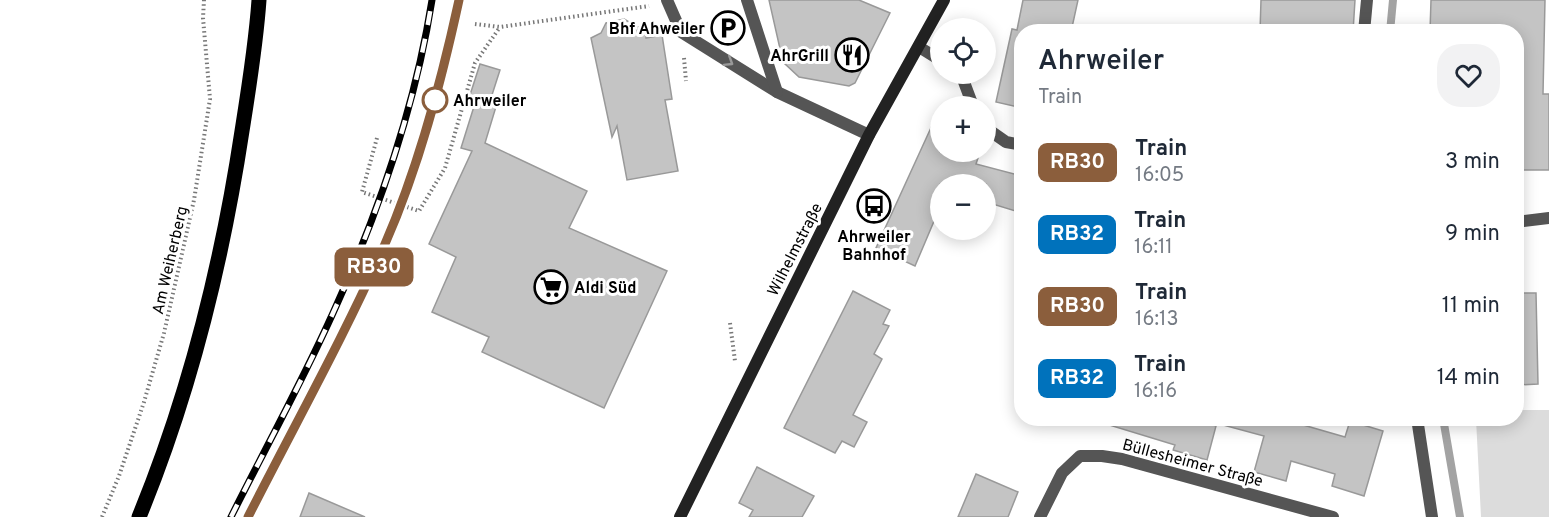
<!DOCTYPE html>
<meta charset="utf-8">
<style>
body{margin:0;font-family:Overpass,sans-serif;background:#f2f2f3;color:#1f2937;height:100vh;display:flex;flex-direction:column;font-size:22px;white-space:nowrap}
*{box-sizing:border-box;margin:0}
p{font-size:20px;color:#747a83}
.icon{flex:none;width:33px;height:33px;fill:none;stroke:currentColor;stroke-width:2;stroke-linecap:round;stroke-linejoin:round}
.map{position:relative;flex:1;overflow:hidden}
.sheet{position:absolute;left:1014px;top:24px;width:510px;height:402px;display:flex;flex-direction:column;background:#fff;border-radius:24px;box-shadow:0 3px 15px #0003}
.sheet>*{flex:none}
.badge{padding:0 12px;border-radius:9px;font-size:21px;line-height:39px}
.fabs{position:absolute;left:930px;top:18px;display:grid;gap:12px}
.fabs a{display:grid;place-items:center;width:66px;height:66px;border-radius:50%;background:#fff;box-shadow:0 3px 15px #0003;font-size:30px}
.map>.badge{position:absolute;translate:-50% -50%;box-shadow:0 0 0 3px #fff}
.round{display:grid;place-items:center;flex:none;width:63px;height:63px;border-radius:24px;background:#f2f2f3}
.summary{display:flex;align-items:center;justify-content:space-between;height:102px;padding:0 24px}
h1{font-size:28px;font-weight:600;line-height:45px}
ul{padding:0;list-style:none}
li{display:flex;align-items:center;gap:18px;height:72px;padding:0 24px}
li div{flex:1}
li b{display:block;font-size:22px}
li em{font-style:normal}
li .badge{min-width:66px;font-weight:700;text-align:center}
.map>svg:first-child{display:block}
.green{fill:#dcdcdc}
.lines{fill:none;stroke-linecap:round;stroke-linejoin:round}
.stream{stroke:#a3a3a3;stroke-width:8}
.building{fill:#c4c4c4;stroke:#999;stroke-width:1.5}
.path{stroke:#777;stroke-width:4;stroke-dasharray:1.5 3;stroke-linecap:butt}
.service{stroke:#555;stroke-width:12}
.minor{stroke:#555;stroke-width:12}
.secondary{stroke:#222;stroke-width:12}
.primary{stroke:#000;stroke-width:15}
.rail-casing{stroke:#000;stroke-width:7}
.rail{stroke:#fff;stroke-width:4.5;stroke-dasharray:14;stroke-linecap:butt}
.oneway{stroke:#999}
.line-casing{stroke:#fff;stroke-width:14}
.line{stroke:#8b5e3c;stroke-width:9}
.stop-dot{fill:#fff;stroke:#8b5e3c;stroke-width:3}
.labels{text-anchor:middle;stroke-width:6;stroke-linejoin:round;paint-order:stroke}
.poi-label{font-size:16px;font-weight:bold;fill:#000;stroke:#fff;text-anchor:end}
.stop-label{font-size:16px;font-weight:bold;fill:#000;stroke:#fff;text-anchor:start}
.street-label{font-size:16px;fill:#000;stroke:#fff}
</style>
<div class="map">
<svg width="1549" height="517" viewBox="0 0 1549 517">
<rect width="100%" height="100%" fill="#fff"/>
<path class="green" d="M1517,410h32v107h-68l-5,-98 40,-1z"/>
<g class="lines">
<g class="stream">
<path d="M1390,32l3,-32"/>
<path d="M1443,418l17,99"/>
</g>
</g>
<g class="building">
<path d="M769,0h90l31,13 -35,70 -6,3 -50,-9 -16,-15z"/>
<path d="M1023,0h55l-7,32h-49v76l-26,-6 16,-73 5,1z"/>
<path d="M1261,0h94l-2,32h-93z"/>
<path d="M1431,0h114l-2,94h6v76h-33v-138h-86z"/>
<path d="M624,19l13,8 7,-1 2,12 16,-3 10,64 -7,1 13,71 -51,9 -10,-54 -5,11 -21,-99 10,-5 5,-10z"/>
<path d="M480,64l20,6 -9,28 7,2 -13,43 102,48 -18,37 98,43 -63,137 -122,-56 7,-15 -57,-25 24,-55 -27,-13 43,-93 -11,-3 15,-48 -7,-2z"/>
<path d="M940,108v44h40l-4,12 46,12v37l-36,-11v-18h-46v23l-25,59 -39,-18z"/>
<path d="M853,291l37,19 -7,14 6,2 -15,28 8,5 -29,56 14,7 -13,25 -12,-6 -7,12 -51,-25z"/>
<path d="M1516,293h20l2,91 -22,1z"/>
<path d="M1106,418h86l24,8 -9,34 -34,-10 2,-5 -69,-21z"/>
<path d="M1224,418h55l66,19 5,-16 33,10 -19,65 -32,-10 3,-12 -44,-13 -5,20 -32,-9 10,-36 -41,-11z"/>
<path d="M757,467l57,29 -12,21h-53l4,-7 -14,-7z"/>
<path d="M976,474l42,18 -10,25h-50z"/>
<path d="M309,493l56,24h-65z"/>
</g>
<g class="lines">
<g class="path">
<path d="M475,24l25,3 149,-21"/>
<path d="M684,58l2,23"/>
<path d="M377,138l-15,54 57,19 26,-43 30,-105 25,-36"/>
<path d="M730,323l5,38"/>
<path d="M102,517l17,-41 25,-74 20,-69 30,-133 16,-101 -7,-81 1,-18"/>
</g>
<g class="service">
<path d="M919,47l21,13"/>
<path d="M961,74l12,32"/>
<path d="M986,128l20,14 16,3"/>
</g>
<g class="minor">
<path d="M667,0l14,32 96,60 92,43"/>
<path d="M747,0l30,92"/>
<path d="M1364,32l3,-32"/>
<path d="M1516,222l33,-4"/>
<path d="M1417,418l15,99"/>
<path d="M1040,517l22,-44 18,-17h22l20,3 211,58"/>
</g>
<path class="secondary" d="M680,517l189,-382 75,-135"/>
<path class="primary" d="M139,517c51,-124 83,-254 103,-386 7,-44 14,-87 17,-131"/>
<g class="rail-casing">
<g id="rail">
<path d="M231,517c34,-68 71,-135 102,-204 45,-99 82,-205 99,-313"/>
<path d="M248,517c46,-91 96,-180 137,-273 34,-78 56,-161 74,-244"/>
</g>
</g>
<use href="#rail" class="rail"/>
</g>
<defs><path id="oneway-chevron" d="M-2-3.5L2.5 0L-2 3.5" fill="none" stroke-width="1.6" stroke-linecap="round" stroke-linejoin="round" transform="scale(1.5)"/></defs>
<use class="oneway" href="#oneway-chevron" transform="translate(729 62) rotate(32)"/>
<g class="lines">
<g class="line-casing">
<path id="line" d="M248,517c46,-91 96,-180 137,-273 34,-78 56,-161 74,-244"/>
</g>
<use href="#line" class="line"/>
</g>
<defs>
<g id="parking-ring" transform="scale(1.725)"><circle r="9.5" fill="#fff" stroke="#000" stroke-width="1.5"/><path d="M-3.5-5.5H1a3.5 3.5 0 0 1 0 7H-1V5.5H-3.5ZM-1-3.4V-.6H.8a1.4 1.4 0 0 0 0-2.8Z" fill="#000"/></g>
<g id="restaurant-ring" transform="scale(1.725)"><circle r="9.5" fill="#fff" stroke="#000" stroke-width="1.5"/><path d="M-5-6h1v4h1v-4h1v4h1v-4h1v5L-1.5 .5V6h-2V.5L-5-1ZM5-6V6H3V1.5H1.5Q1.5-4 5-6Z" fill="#000"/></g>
<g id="bus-ring" transform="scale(1.725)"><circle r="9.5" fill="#fff" stroke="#000" stroke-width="1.5"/><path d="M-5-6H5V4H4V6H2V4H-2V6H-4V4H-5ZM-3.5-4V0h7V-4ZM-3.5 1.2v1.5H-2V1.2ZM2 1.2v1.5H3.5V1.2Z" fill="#000"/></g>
<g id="supermarket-ring" transform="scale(1.725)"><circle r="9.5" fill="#fff" stroke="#000" stroke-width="1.5"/><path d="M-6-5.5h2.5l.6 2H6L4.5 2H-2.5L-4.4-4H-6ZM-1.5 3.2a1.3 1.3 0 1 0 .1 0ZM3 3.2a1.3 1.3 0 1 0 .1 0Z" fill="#000"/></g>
</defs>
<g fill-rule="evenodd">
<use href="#parking-ring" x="728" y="28"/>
<use href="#restaurant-ring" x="852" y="55"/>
<use href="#bus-ring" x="874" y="206"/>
<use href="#supermarket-ring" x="551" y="287"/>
</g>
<circle class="stop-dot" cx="435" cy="100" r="12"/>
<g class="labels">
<g class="poi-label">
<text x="705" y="34">Bhf Ahweiler</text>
<text x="829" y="61">AhrGrill</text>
<text x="874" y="242" text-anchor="middle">Ahrweiler<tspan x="874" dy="18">Bahnhof</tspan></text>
<text x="574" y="293" text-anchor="start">Aldi Süd</text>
</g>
<g class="stop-label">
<text x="453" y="106">Ahrweiler</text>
</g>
<g class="street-label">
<text transform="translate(794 249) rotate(-63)" y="6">Wilhelmstraße</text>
<text transform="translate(169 260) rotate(-77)" y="6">Am Weiherberg</text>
<text transform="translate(1193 462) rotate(15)" y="6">Büllesheimer Straße</text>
</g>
</g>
</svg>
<div class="fabs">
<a><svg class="icon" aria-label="locate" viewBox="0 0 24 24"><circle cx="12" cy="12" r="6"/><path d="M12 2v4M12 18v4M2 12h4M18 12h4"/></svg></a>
<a>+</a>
<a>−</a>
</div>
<b class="badge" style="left:374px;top:267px;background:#8b5e3c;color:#fff">RB30</b>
<section class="sheet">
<div class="summary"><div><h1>Ahrweiler</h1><p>Train</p></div><a class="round"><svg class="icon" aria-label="heart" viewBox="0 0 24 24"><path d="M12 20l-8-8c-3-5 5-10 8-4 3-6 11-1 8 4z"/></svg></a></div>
<ul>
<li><span class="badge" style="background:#8b5e3c;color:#fff">RB30</span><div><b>Train</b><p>16:05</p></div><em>3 min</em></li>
<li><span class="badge" style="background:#0072bc;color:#fff">RB32</span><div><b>Train</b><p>16:11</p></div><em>9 min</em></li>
<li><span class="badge" style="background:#8b5e3c;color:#fff">RB30</span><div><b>Train</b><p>16:13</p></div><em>11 min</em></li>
<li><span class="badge" style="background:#0072bc;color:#fff">RB32</span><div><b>Train</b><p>16:16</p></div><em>14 min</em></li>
</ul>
</section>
</div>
